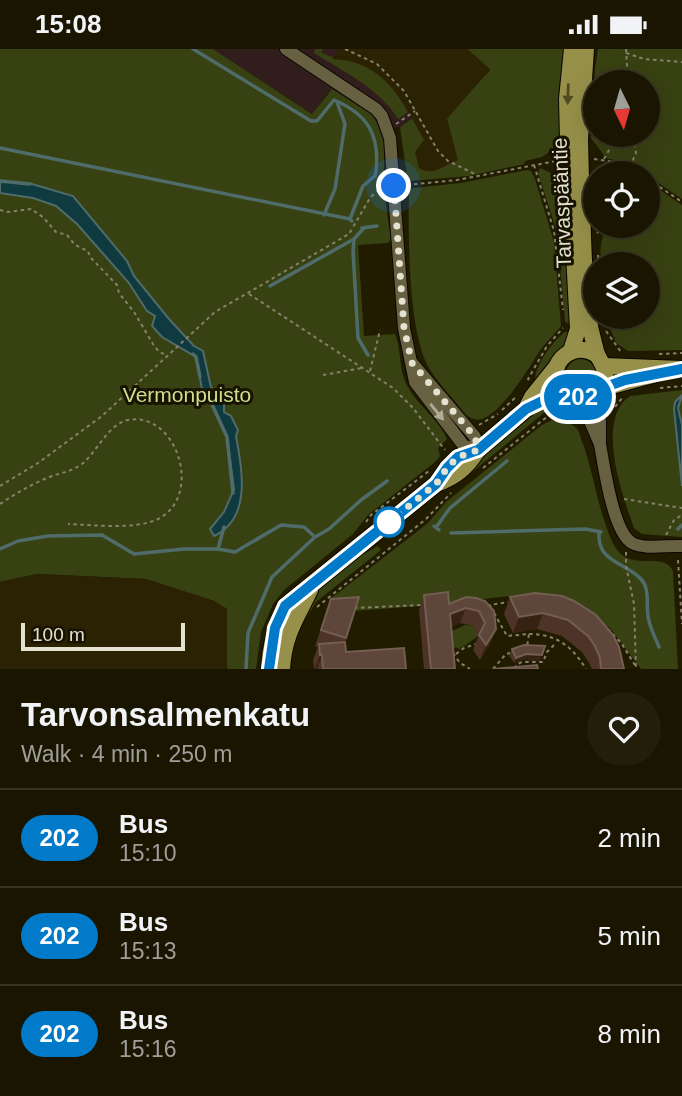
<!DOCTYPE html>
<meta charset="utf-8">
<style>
body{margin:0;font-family:Helvetica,sans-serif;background:#221e0a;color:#f1f3f6;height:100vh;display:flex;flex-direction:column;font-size:26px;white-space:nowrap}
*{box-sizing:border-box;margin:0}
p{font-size:23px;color:#9f9f99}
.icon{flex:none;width:38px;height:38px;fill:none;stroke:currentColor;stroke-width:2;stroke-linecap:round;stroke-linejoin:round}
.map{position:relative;height:620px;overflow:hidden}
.details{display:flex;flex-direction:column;background:#191500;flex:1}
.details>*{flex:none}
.badge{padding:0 14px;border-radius:23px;font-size:24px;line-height:46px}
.needle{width:46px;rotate:175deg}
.controls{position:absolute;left:583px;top:21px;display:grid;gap:14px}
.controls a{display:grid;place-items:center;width:77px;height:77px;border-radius:50%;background:#191500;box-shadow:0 7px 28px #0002,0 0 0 2px #373422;font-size:35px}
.scale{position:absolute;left:21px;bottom:18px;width:164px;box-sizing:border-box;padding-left:7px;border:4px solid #e3e1cf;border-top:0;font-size:19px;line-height:24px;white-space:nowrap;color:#e3e1cf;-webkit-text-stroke:5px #171300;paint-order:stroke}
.you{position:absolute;width:35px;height:35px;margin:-18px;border:5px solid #fff;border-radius:50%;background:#1a73e8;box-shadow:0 0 0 10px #1a73e833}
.map>.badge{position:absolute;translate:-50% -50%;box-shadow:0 0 0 4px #fff}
.round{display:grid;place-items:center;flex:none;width:74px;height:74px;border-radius:37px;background:#221e0a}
.overview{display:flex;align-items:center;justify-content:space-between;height:119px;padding:0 21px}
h1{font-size:33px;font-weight:600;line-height:52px}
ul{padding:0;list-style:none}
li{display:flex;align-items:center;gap:21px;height:98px;padding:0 21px;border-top:2px solid #373422}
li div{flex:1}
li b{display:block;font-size:26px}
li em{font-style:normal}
li .badge{min-width:77px;font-weight:700;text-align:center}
.status{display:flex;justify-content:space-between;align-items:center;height:49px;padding:0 35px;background:#191500;direction:ltr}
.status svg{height:19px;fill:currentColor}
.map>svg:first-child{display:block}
.commercial{fill:#301d1c}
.green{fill:#384112;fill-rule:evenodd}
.sand{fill:#2a2202}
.water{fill:#0f3a3f;stroke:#4f6c6a;stroke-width:2}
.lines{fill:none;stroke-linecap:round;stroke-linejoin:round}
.stream{stroke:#4f6c6a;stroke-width:3.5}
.minor-casing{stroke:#0b0600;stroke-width:14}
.major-casing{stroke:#0b0600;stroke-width:18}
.path{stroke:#85816a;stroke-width:2;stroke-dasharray:3.5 3.5;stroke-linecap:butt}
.minor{stroke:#676142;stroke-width:12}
.major{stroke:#96904a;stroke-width:16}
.major-bridge-casing{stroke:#0b0600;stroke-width:18;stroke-linecap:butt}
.major-bridge{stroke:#96904a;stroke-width:16}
.wall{fill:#4e3329}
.shaded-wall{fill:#352211}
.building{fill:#5e463b;stroke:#735e52;stroke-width:2}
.oneway{fill:#504b21}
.oneway2{fill:#b1ae97}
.line-casing{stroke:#fff;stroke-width:16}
.line{stroke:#007ac9;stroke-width:10}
.walk{stroke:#e3e1cf;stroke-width:7;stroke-dasharray:0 12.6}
.stop-dot{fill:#fff;stroke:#007ac9;stroke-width:3.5}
.labels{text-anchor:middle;stroke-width:6;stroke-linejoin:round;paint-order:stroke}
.street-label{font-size:21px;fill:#e3e1cf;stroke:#171300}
.park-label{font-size:21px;fill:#ccdf8d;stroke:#171300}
</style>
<div class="status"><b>15:08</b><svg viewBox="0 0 49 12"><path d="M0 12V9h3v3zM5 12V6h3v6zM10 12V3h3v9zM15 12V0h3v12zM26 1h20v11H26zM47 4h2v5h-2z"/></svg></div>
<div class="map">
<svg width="682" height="620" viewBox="0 0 682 620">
<rect width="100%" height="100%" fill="#211c00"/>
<path class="commercial" d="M213,0h254l-54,69 -13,9 -19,2 -53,-37 -15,22z"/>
<g class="green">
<path d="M0,0h213l99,65 20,-25 39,25 10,15 3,11v51l7,49 -3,3 -30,2 6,91 31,-2c7,17 3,36 13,53 10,19 31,32 39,52l-9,9 2,8 -5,6 -67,53 -15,19 -69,56 -11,14 -12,28 -5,37h-29v-60l-13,-8 -68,-22 -109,-5 -37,8z"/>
<path d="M315,0h8l-2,3c13,8 23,5 37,10 22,7 40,31 50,50l-10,7c-18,-30 -54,-47 -84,-66z"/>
<path d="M467,0h99l-4,94 -20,14 -17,4 -1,3 -55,12 -59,5 -3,-5 -7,-49 13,-9 12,22 -10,12 75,-82z"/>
<path d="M598,0h84v150l-34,-23v-3h-5l-17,-10 -20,-5 -15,-20 4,-69zM648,33v53h-53v-53z"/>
<path d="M540,119l24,11 9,147 -8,-4 -8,-90 -19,-59z"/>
<path d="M527,121l4,1 4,8 19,63 7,84c-7,9 -16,17 -22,26 -11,18 -37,60 -57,67 -6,2 -11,-1 -16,-4 -12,-16 -27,-30 -37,-47 -21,-36 -21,-133 -20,-177l4,-3 48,-5z"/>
<path d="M648,133l34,23v145l-54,1 -12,-8 -10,-26h42v-53h-47c-1,-14 -1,-26 7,-38h40z"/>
<path d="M565,283h8l-3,9 -35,40c-1,-15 18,-40 30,-49z"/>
<circle cx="581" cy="325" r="15"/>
<path d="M682,341v147l-40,-3 -8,-6c-12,-33 -39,-109 -4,-132z"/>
<path d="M542,359l3,4 -75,62 -3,-4z"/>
<path d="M552,371c8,1 20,2 25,9 3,3 4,11 6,15 11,31 15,65 28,95 16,39 50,9 62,32l5,98h-37l-31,-41 -28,-18 -29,-11 -26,-5 -107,12 -93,7 5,-10 -3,-3 99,-77 18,-21 96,-77z"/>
<path d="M378,497l3,4 -65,52 -28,46 29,-56 34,-31z"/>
<path d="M465,576l8,1 5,10 -18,13 -10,-3v-14z"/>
</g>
<g class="sand">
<path d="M339,0h128l23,20 -43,50 11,41c-14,5 -25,17 -39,8l-4,-16 9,-12c-22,-41 -40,-79 -92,-81z"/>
<path d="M37,525l109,5 68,22 13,8v60h-227v-87z"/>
</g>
<g class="water">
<path d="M0,132l32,3 41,12 54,65 7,15 35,43 25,27 9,5 9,41 12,7v13l7,4 7,14 -2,6c6,34 16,82 -22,100l-4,-7 14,-17 10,-23 -7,-52 -18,-40 -7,-8 -6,-32 -34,-20 -10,-11 3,-10 -8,-5 -18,-28 -52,-59 -21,-18 -23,-8 -33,-5z"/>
<path d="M682,346l-4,13 4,17v61l-8,-77 1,-7z"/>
</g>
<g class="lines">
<g class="stream">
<path d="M193,0l118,72h6l17,-21c33,14 46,34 42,71l-1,5 -12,10 -13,33"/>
<path d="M0,99l350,71 2,2"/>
<path d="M0,132l30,3"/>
<path d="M324,166l11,-26 10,-65 -8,-22"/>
<path d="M362,179l15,-2"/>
<path d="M354,190l-1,12 5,87 10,17"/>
<path d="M270,237l84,-47 9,-10"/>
<path d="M193,305l3,3 4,20"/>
<path d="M210,351l17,37 6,56"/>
<path d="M434,477l5,4"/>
<path d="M437,477l13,-18 57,-47"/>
<path d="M678,480l4,-4"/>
<path d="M451,484l134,-4 16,3"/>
<path d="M599,484c-2,29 26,29 42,46 9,10 5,24 7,37 1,10 7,21 11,31"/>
<path d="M0,500l18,-8 30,-5 54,-1 32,19 50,-5h34l17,3 46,-27 23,2 11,10"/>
<path d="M218,500l6,-22"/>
<path d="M246,620l2,-36 24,-56 43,-40 14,-8 32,-29 26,-19"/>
</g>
<g class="minor-casing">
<g id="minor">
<path d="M286,0l90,60 6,7 8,22 14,190 11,54 49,64 14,4 -3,-13 -63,-74"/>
<path d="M580,349l20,46v-22l-3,-31"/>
<path d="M600,395c4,22 13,88 32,99 14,7 35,2 50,3"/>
</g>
</g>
<g class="major-casing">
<g id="major">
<path d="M568,90l-1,-40 5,-50"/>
<path d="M580,90l6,-90"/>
<path d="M570,130l8,150 -7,22"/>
<path d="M581,130c2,43 2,87 6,129 2,15 5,29 9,43 2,9 10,14 9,25 -2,19 -26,29 -41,15 -23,-21 6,-54 33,-36"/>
<path d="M604,317l78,3"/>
<path d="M600,340l56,-15"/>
<path d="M436,435c20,-7 30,-16 42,-34"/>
<path d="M269,620c1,-23 6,-42 16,-63l151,-122 11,-16 11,-11 20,-7 48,-41 6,-12 25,-31"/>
<path d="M282,620c2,-34 14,-50 28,-79"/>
</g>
</g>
<g class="path">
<path d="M345,0l32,15 27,27 34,60 10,10 29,14"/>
<path d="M626,0l2,33"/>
<path d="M626,4l18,6 38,3"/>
<path d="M396,75l19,-13"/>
<path d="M594,110l21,3 24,11"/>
<path d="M604,110l5,-9 -2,-15"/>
<path d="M534,116l20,66 9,79"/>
<path d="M630,118l6,-14 -3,-18"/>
<path d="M648,130l34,23"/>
<path d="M407,136l50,-5 99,-19"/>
<path d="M0,161l8,2 23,-3 12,8 13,15 11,3 8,10 13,6 2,6 27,28 2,8 15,19 19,32 6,8 8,3"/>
<path d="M597,184l6,-7"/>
<path d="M598,206l1,9"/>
<path d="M249,245l144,94 20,20 32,42"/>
<path d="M606,282l15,21"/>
<path d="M659,305l23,-1"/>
<path d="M370,322l10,-41"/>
<path d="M323,326l39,-7"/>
<path d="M529,331l-1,-1 19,-33 16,-18"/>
<path d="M660,339l22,-2"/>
<path d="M546,352l15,13 16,3"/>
<path d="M502,361l14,-13"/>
<path d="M609,361l5,-2 9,-11"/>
<path d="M479,376l19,-11"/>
<path d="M483,419l65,-52 5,-7"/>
<path d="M0,437l38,-23 64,-47 113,-104 134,-78 21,-36 10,-10"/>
<path d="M624,450l58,9"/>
<path d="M0,455c15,-10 30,-19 47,-26 12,-5 24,-6 35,-14 15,-12 26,-40 46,-44 49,-9 76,76 30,99 -23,11 -65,6 -90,5"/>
<path d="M366,473l5,-7 58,-44"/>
<path d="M666,486l8,-15 8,-5"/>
<path d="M626,503v14l8,38 2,65"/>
<path d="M678,511l4,64"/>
<path d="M317,558l109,-88 25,-26"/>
<path d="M354,559l68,-3"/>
<path d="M491,559l-1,-3 18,-3"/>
<path d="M494,564l13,23 22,-2 -2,13"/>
<path d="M608,580l14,15 14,23"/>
<path d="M529,585c27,0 43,12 57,35"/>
<path d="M453,604l7,10 10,6"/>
<path d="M456,605l8,-6 12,-4"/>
<path d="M493,620l13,-15 4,-1"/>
<path d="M515,620l1,-4 6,-3h21l4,-10 7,-7"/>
</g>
<use href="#minor" class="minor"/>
<use href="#major" class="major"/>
<g class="major-bridge-casing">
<g id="major-bridge">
<path d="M568,90l2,40"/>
<path d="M580,90l1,40"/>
</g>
</g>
<use href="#major-bridge" class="major-bridge"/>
</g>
<g class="wall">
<path d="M424,546l25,9 17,-7 30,32 -6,15 -10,16 -7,-10 5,-13 -5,-11 -13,-3 -9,4 4,42h-31l-5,-59z"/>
<path d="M562,547l62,73h-32l-3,-6 -7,-11 -20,-16 -25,-7 -24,4 -9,-19 6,-17z"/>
<path d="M359,548l-14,45 1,10 60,17h-92l-1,-9 5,-13 -3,-1 16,-47z"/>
<path d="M512,600l28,12 -17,-1 -9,3 -5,-8z"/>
</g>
<g class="shaded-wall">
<path d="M466,559l-6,15 -15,6 5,-15z"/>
<path d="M543,564l-6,16 -24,4 6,-16z"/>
<path d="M496,580l-6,15 -10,16 6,-15z"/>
<path d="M526,605l16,1 -2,6 -17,-1 -9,3 2,-5z"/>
<path d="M320,606h2l-5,14h-2z"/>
</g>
<g class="building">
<path d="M448,543l1,12 17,-7 10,1 9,3 9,10 2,18 -10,16 -7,-10 6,-12 -6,-12 -13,-3 -16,6 5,55h-24l-7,-74z"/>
<path d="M535,544l27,3 12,5 22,14 17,20 6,12 5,22h-23l-1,-11 -5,-12 -7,-10 -20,-16 -25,-7 -24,4 -9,-20z"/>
<path d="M359,548l-13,41 -25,-8 10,-31z"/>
<path d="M345,593l1,10 58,-4 2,21h-83l-1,-14h-2l-1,-11z"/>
<path d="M524,596l21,1 -3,9 -16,-1 -10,4 -4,-9z"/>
<path d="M537,616l1,4h-45z"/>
</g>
<defs><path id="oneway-solid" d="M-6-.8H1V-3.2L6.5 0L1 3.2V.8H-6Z" transform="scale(1.75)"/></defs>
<use class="oneway" href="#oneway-solid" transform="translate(568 45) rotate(92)"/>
<use class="oneway2" href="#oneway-solid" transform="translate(437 363) rotate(51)"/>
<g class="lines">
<g class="line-casing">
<path id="line" d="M269,620l6,-41 10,-22 151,-122 11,-16 11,-11 20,-7 48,-41 37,-18 11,6h12l14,-8 25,-9 57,-11"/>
</g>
<use href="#line" class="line"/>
<path class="walk" d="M389,473l47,-38 11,-16 11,-11 20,-7 -3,-13 -63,-74 -8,-35 -10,-142"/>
</g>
<circle class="stop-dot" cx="389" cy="473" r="14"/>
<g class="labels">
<g class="street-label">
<text transform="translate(562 154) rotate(-92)" y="7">Tarvaspääntie</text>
</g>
<g class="park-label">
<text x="187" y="353">Vermonpuisto</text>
</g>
</g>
</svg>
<div class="controls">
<a><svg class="needle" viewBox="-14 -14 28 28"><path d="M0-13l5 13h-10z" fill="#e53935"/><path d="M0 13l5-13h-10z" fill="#9f9f99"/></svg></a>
<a><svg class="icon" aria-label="locate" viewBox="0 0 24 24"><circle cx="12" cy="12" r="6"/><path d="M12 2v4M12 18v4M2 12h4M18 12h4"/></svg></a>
<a><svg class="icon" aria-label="layers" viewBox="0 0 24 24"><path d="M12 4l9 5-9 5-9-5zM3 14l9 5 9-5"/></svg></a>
</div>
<div class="scale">100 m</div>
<div class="you" style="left:394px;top:137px"></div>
<b class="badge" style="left:578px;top:348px;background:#007ac9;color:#fff">202</b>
</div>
<section class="details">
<div class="overview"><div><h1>Tarvonsalmenkatu</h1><p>Walk · 4 min · 250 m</p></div><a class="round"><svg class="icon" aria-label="heart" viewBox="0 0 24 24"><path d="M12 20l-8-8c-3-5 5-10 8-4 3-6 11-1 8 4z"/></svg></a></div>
<ul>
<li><span class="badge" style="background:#007ac9;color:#fff">202</span><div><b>Bus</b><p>15:10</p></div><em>2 min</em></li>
<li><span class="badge" style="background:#007ac9;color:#fff">202</span><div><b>Bus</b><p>15:13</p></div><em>5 min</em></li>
<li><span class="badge" style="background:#007ac9;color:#fff">202</span><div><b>Bus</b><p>15:16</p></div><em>8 min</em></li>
</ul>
</section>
